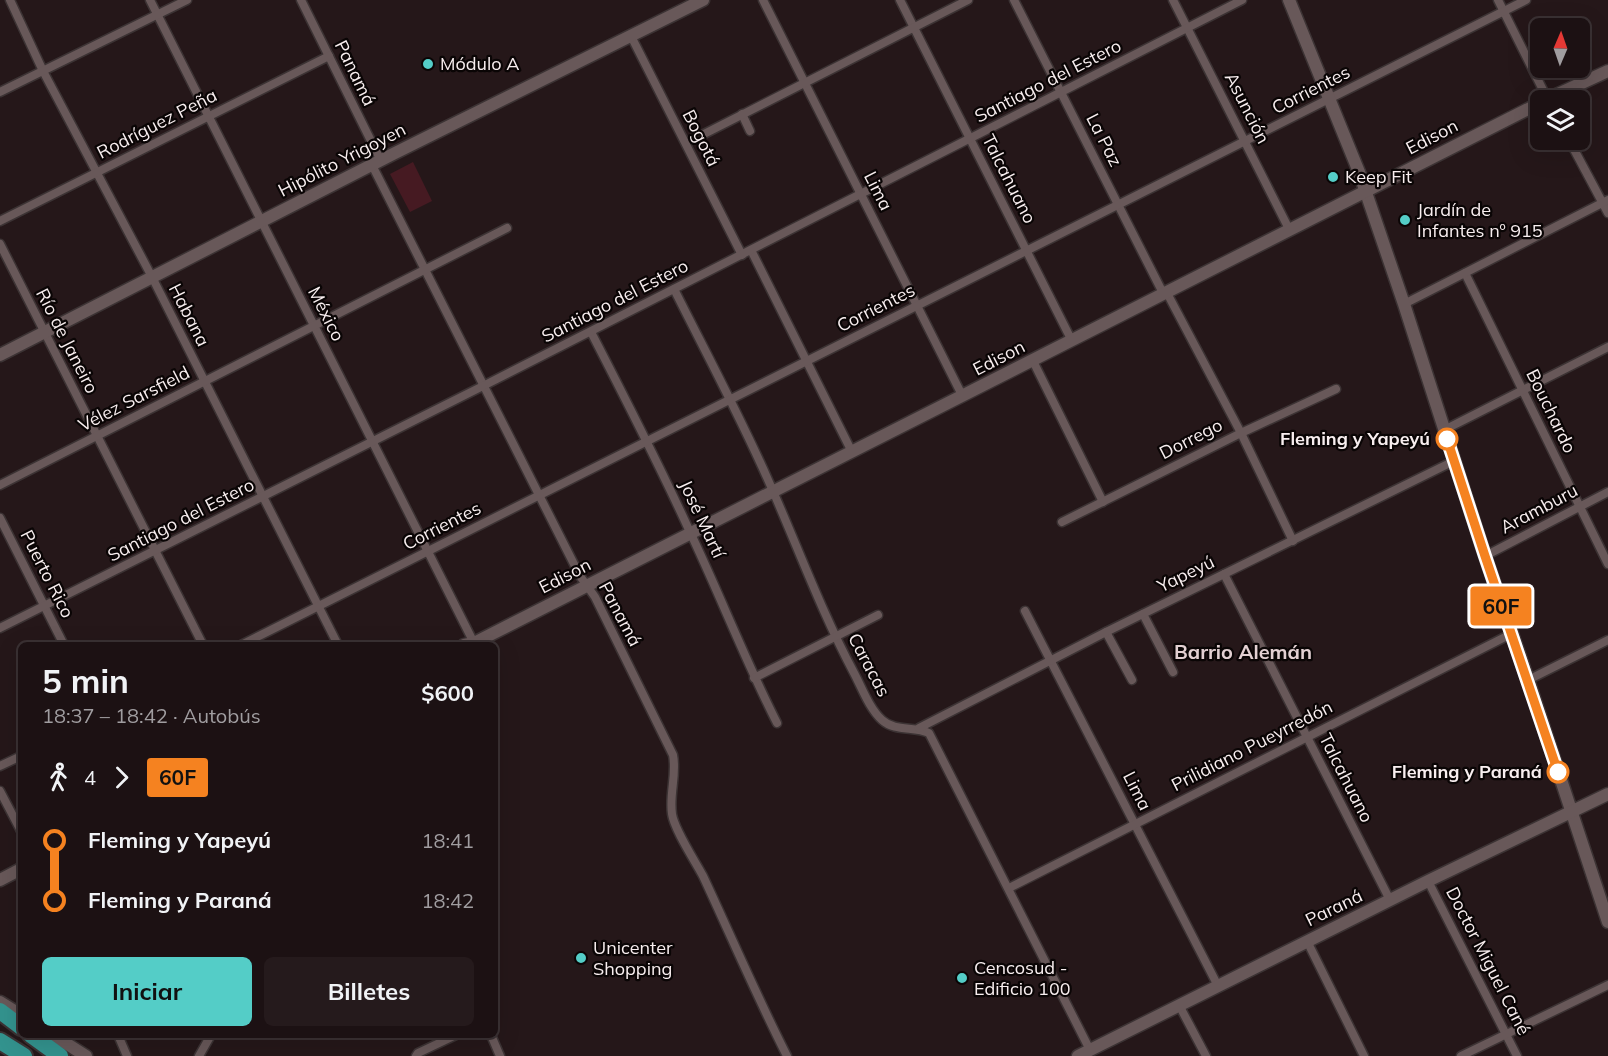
<!DOCTYPE html>
<html lang="es">
<meta charset="utf-8">
<style>
body{margin:0;font-family:Mulish,sans-serif;background:#251a1c;color:#f1f3f6;height:100vh;display:flex;flex-direction:column;font-size:22px;white-space:nowrap}
*{box-sizing:border-box;margin:0}
p{font-size:20px;color:#a09da0}
.icon{flex:none;width:33px;height:33px;fill:none;stroke:currentColor;stroke-width:2;stroke-linecap:round;stroke-linejoin:round}
.map{position:relative;flex:1;overflow:hidden}
.drawer{position:absolute;left:18px;top:642px;width:480px;height:396px;display:flex;flex-direction:column;background:#1c1113;border-radius:9px;box-shadow:0 6px 24px #0002,0 0 0 2px #3a3133}
.drawer>*{flex:none}
.badge{padding:0 12px;border-radius:4px;font-size:21px;line-height:39px}
.needle{width:39px;rotate:2deg}
.fabs{position:absolute;left:1530px;top:18px;display:grid;gap:12px}
.fabs a{display:grid;place-items:center;width:60px;height:60px;border-radius:9px;background:#1c1113;box-shadow:0 6px 24px #0002,0 0 0 2px #3a3133;font-size:30px}
.map>.badge{position:absolute;translate:-50% -50%;box-shadow:0 0 0 3px #fff}
.legs{display:flex;align-items:center;gap:9px;height:66px;padding:0 24px;font-size:20px}
.legs p{margin-inline-start:auto}
.head{display:flex;align-items:center;justify-content:space-between;height:102px;padding:0 24px}
h1{font-size:33px;font-weight:700;line-height:45px}
.cta{display:flex;gap:12px;margin-top:auto;padding:12px 24px}
.cta a{flex:1;height:69px;border-radius:9px;background:#54cdc7;color:#111;font-size:24px;font-weight:700;line-height:69px;text-align:center}
.cta a+a{background:#251a1c;color:#f1f3f6}
ul{padding:0 24px;list-style:none}
li{display:flex;align-items:center;gap:21px;height:60px;font-size:22px}
li i{display:grid;place-items:center;width:9px;height:100%;margin:0 8px;background:currentColor}
li i::after{content:'';width:15px;height:15px;margin:-8px;border:4px solid;border-radius:50%;background:#1c1113}
li p{margin-inline-start:auto}
li:first-child i{background:linear-gradient(#0000 50%,currentColor 0)}
li:last-child i{background:linear-gradient(currentColor 50%,#0000 0)}
.map>svg:first-child{display:block}
.green{fill:#461a22}
.lines{fill:none;stroke-linecap:round;stroke-linejoin:round}
.street-casing{stroke:#3c3334;stroke-width:11}
.secondary-casing{stroke:#3c3334;stroke-width:15}
.highway-casing{stroke:#3c3334;stroke-width:20}
.street{stroke:#685859;stroke-width:8}
.secondary{stroke:#685859;stroke-width:12}
.highway{stroke:#33938e;stroke-width:16}
.line-1-casing{stroke:#fff;stroke-width:14}
.line-1{stroke:#f58220;stroke-width:9}
.poi-dot{fill:#54cdc7;stroke:#0a0505;stroke-width:2}
.stop-1-dot{fill:#fff;stroke:#f58220;stroke-width:3}
.labels{text-anchor:middle;stroke-width:4.5;stroke-linejoin:round;paint-order:stroke}
.poi-label{font-size:18px;fill:#f8eeef;stroke:#0a0505;text-anchor:start}
.street-label{font-size:18px;fill:#f8eeef;stroke:#0a0505}
.stop-label{font-size:18px;font-weight:bold;fill:#f8eeef;stroke:#0a0505;text-anchor:end}
.neighbourhood-label{font-size:20px;font-weight:bold;fill:#e3d0d2;stroke:#0a0505}
</style>
<div class="map">
<svg width="1608" height="1056" viewBox="0 0 1608 1056">
<rect width="100%" height="100%" fill="#251719"/>
<path class="green" d="M413,162l19,39 -22,11 -20,-38z"/>
<g class="lines">
<g class="street-casing">
<g id="street">
<path d="M10,0l33,71 109,206 186,368"/>
<path d="M150,0l324,643"/>
<path d="M301,0l80,161"/>
<path d="M763,0l200,397"/>
<path d="M900,0l172,341"/>
<path d="M1014,0l150,295"/>
<path d="M1173,0l117,231"/>
<path d="M1498,0l50,100"/>
<path d="M631,36l111,219"/>
<path d="M0,92l187,-92"/>
<path d="M742,114l8,17"/>
<path d="M704,134l264,-134"/>
<path d="M1569,140l39,73"/>
<path d="M372,165l208,411 15,21 78,158c4,19 -4,39 -1,59 2,15 23,47 31,62 28,60 54,121 84,180"/>
<path d="M0,221l329,-165"/>
<path d="M0,244l203,401"/>
<path d="M751,250l101,202"/>
<path d="M1465,273l143,291"/>
<path d="M674,289c32,64 66,127 95,193 28,63 52,129 85,191 8,15 15,35 28,47 13,12 32,6 47,13l161,317"/>
<path d="M1167,293l74,140 52,108"/>
<path d="M1404,304l204,-104"/>
<path d="M591,332c34,66 68,132 99,200 30,63 55,128 87,191"/>
<path d="M1033,361l70,141"/>
<path d="M1444,430l164,-83"/>
<path d="M0,485l507,-257"/>
<path d="M0,518l64,127"/>
<path d="M1062,522l179,-89 95,-44"/>
<path d="M1485,556l123,-64"/>
<path d="M1224,574l166,326"/>
<path d="M1025,611l193,375"/>
<path d="M1143,614l30,58"/>
<path d="M0,628l483,-242 759,-386"/>
<path d="M1106,632l26,48"/>
<path d="M241,645l1285,-645"/>
<path d="M754,678l124,-63"/>
<path d="M1528,680l80,-40"/>
<path d="M919,728l187,-96 348,-171"/>
<path d="M0,766l21,-10"/>
<path d="M0,791l21,40"/>
<path d="M1428,881l89,175"/>
<path d="M1009,888l502,-254"/>
<path d="M1307,941l57,115"/>
<path d="M1179,1005l27,51"/>
<path d="M118,1035l9,21"/>
<path d="M491,1035l9,21"/>
<path d="M199,1056l12,-21"/>
<path d="M416,1056l2,-3 38,-18"/>
<path d="M1461,1056l147,-71"/>
</g>
</g>
<g class="secondary-casing">
<g id="secondary">
<path d="M1289,0l70,172 45,132 81,252 43,124 80,242"/>
<path d="M1545,100l63,-29"/>
<path d="M0,355l393,-201 310,-154"/>
<path d="M464,645l10,-2 1066,-540"/>
<path d="M0,880l21,-11"/>
<path d="M0,1002l21,13"/>
<path d="M53,1035l33,21"/>
<path d="M1078,1056l350,-175 180,-87"/>
</g>
</g>
<g class="highway-casing">
<g id="highway">
<path d="M0,1011l21,16"/>
<path d="M31,1035l29,21"/>
<path d="M0,1041l24,15"/>
</g>
</g>
<use href="#street" class="street"/>
<use href="#secondary" class="secondary"/>
<use href="#highway" class="highway"/>
</g>
<g class="lines">
<g class="line-1-casing">
<path id="line-1" d="M1447,439l38,117 73,216"/>
</g>
<use href="#line-1" class="line-1"/>
</g>
<g class="poi-dot">
<circle cx="428" cy="64" r="6"/>
<circle cx="1333" cy="177" r="6"/>
<circle cx="1405" cy="220" r="6"/>
<circle cx="581" cy="958" r="6"/>
<circle cx="962" cy="978" r="6"/>
</g>
<g class="stop-1-dot">
<circle cx="1447" cy="439" r="10"/>
<circle cx="1558" cy="772" r="10"/>
</g>
<g class="labels">
<g class="poi-label">
<text x="440" y="70">Módulo A</text>
<text x="1345" y="183">Keep Fit</text>
<text x="1417" y="216">Jardín de<tspan x="1417" dy="21">Infantes nº 915</tspan></text>
<text x="593" y="954">Unicenter<tspan x="593" dy="21">Shopping</tspan></text>
<text x="974" y="974">Cencosud -<tspan x="974" dy="21">Edificio 100</tspan></text>
</g>
<g class="street-label">
<text transform="translate(355 73) rotate(64)" y="6">Panamá</text>
<text transform="translate(1048 81) rotate(-27)" y="6">Santiago del Estero</text>
<text transform="translate(1311 90) rotate(-27)" y="6">Corrientes</text>
<text transform="translate(1247 108) rotate(63)" y="6">Asunción</text>
<text transform="translate(157 124) rotate(-27)" y="6">Rodríguez Peña</text>
<text transform="translate(1432 137) rotate(-27)" y="6">Edison</text>
<text transform="translate(701 138) rotate(63)" y="6">Bogotá</text>
<text transform="translate(1104 140) rotate(63)" y="6">La Paz</text>
<text transform="translate(342 160) rotate(-27)" y="6">Hipólito Yrigoyen</text>
<text transform="translate(1009 179) rotate(63)" y="6">Talcahuano</text>
<text transform="translate(878 191) rotate(63)" y="6">Lima</text>
<text transform="translate(615 301) rotate(-27)" y="6">Santiago del Estero</text>
<text transform="translate(876 308) rotate(-27)" y="6">Corrientes</text>
<text transform="translate(326 314) rotate(63)" y="6">México</text>
<text transform="translate(189 315) rotate(63)" y="6">Habana</text>
<text transform="translate(67 341) rotate(63)" y="6">Río de Janeiro</text>
<text transform="translate(999 358) rotate(-27)" y="6">Edison</text>
<text transform="translate(134 399) rotate(-27)" y="6">Vélez Sarsfield</text>
<text transform="translate(1551 411) rotate(64)" y="6">Bouchardo</text>
<text transform="translate(1191 439) rotate(-27)" y="6">Dorrego</text>
<text transform="translate(1539 509) rotate(-28)" y="6">Aramburu</text>
<text transform="translate(702 519) rotate(65)" y="6">José Martí</text>
<text transform="translate(181 520) rotate(-27)" y="6">Santiago del Estero</text>
<text transform="translate(442 526) rotate(-27)" y="6">Corrientes</text>
<text transform="translate(47 574) rotate(63)" y="6">Puerto Rico</text>
<text transform="translate(1186 574) rotate(-26)" y="6">Yapeyú</text>
<text transform="translate(565 576) rotate(-27)" y="6">Edison</text>
<text transform="translate(620 614) rotate(62)" y="6">Panamá</text>
<text transform="translate(869 665) rotate(62)" y="6">Caracas</text>
<text transform="translate(1252 746) rotate(-27)" y="6">Prilidiano Pueyrredón</text>
<text transform="translate(1346 778) rotate(63)" y="6">Talcahuano</text>
<text transform="translate(1137 791) rotate(63)" y="6">Lima</text>
<text transform="translate(1334 908) rotate(-26)" y="6">Paraná</text>
<text transform="translate(1488 961) rotate(63)" y="6">Doctor Miguel Cané</text>
</g>
<g class="stop-label">
<text x="1430" y="445">Fleming y Yapeyú</text>
<text x="1542" y="778">Fleming y Paraná</text>
</g>
<g class="neighbourhood-label">
<text x="1243" y="659">Barrio Alemán</text>
</g>
</g>
</svg>
<div class="fabs">
<a><svg class="needle" viewBox="-14 -14 28 28"><path d="M0-13l5 13h-10z" fill="#e53935"/><path d="M0 13l5-13h-10z" fill="#a09da0"/></svg></a>
<a><svg class="icon" aria-label="layers" viewBox="0 0 24 24"><path d="M12 4l9 5-9 5-9-5zM3 14l9 5 9-5"/></svg></a>
</div>
<b class="badge" style="left:1501px;top:606px;background:#f58220;color:#111">60F</b>
<section class="drawer">
<div class="head"><div><h1>5 min</h1><p>18:37 – 18:42 · Autobús</p></div><b>$600</b></div>
<div class="legs"><svg class="icon" aria-label="walk" viewBox="0 0 24 24"><circle cx="13" cy="4" r="2"/><path d="M13 8l-2 6 4 7M11 14l-3 7M7 12l3-4h3l4 4"/></svg>4<svg class="icon" aria-label="forward" viewBox="0 0 24 24"><path d="M9 5l7 7-7 7"/></svg><b class="badge" style="background:#f58220;color:#111">60F</b></div>
<ul>
<li><i style="color:#f58220"></i><b>Fleming y Yapeyú</b><p>18:41</p></li>
<li><i style="color:#f58220"></i><b>Fleming y Paraná</b><p>18:42</p></li>
</ul>
<div class="cta"><a>Iniciar</a><a>Billetes</a></div>
</section>
</div>
